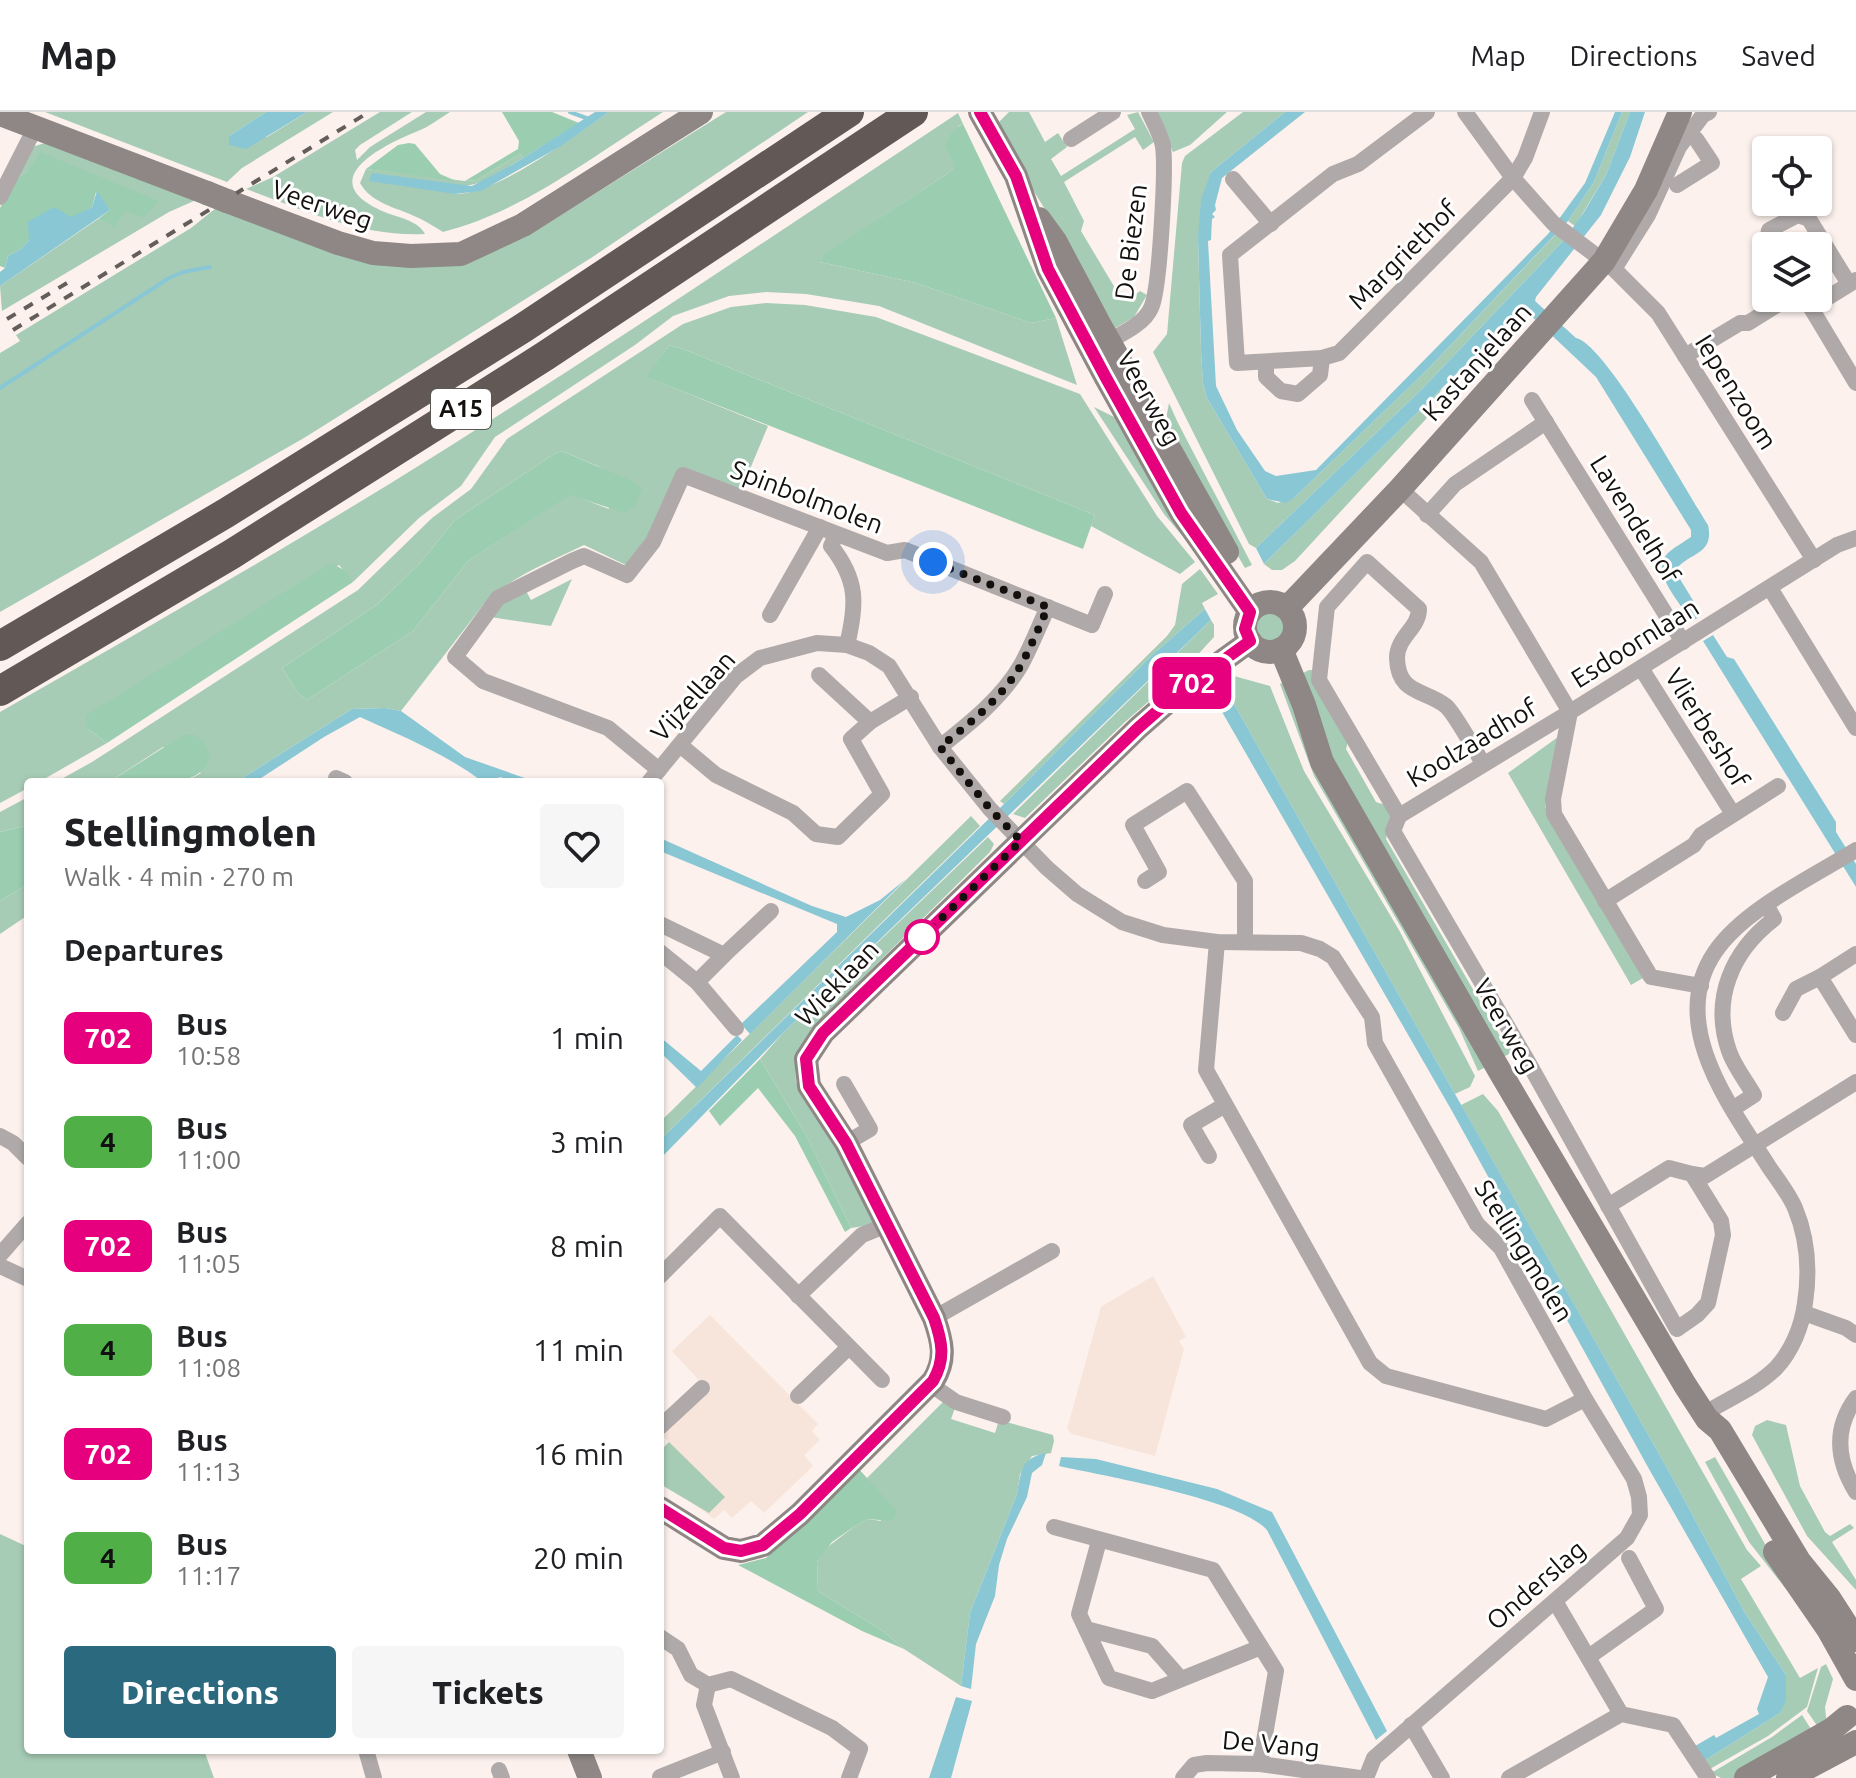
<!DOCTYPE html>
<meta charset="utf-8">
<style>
body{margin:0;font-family:Ubuntu,sans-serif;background:#f6f6f6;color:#202124;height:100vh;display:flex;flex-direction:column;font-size:30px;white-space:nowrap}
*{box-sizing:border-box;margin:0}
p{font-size:26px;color:#757577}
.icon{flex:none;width:44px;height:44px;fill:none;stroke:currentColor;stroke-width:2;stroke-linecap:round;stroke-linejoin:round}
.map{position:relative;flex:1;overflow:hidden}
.drawer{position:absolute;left:24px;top:666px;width:640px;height:976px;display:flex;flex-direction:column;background:#fff;border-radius:8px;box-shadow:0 2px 6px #0004}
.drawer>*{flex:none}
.badge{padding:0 16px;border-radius:12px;font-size:28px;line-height:52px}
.fabs{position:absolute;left:1752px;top:24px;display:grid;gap:16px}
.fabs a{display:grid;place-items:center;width:80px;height:80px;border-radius:8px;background:#fff;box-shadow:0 2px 6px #0004;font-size:40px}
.you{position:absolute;width:40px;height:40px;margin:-20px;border:6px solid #fff;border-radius:50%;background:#1a73e8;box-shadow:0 0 0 12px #1a73e833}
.map>.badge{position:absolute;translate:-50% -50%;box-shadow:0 0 0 4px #fff}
h2{padding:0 40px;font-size:30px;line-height:72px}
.round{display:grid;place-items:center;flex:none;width:84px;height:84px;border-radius:8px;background:#f6f6f6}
.summary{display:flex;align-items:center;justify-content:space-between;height:136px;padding:0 40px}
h1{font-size:38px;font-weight:800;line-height:60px}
.cta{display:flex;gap:16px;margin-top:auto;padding:16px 40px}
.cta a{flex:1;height:92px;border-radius:8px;background:#2b697f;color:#fff;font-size:32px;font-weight:800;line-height:92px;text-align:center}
.cta a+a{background:#f6f6f6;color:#202124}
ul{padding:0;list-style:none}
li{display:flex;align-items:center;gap:24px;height:104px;padding:0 40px}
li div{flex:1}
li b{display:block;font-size:30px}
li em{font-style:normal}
li .badge{min-width:88px;font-weight:700;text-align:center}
header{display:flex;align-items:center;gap:48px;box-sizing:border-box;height:112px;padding:0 40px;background:#fff;border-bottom:2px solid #e0e0e0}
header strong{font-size:38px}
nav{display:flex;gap:44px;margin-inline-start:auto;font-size:28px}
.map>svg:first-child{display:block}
.built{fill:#f7e5db}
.green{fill:#a7ccb5;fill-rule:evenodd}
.forest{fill:#9bcdb0}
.water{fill:#89c7d5}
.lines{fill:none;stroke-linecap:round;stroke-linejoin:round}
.stream{stroke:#89c7d5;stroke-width:4}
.street{stroke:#afaaa9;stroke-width:16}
.secondary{stroke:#8e8785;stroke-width:24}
.highway{stroke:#625956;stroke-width:30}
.rail{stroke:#645e5b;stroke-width:4;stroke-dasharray:10 10;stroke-linecap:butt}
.secondary-bridge{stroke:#8e8785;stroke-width:24}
.line-casing{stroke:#fff;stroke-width:18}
.line{stroke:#e6007e;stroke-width:12}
.walk{stroke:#13100e;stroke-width:8;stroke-dasharray:0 14.4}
.stop-dot{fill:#fff;stroke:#e6007e;stroke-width:4}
.labels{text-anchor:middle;stroke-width:6;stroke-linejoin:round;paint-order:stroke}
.shield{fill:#fff;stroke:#5a5856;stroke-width:2}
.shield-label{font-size:24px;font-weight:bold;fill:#13100e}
.street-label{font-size:26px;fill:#13100e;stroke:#fff}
</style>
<header>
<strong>Map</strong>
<nav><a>Map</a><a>Directions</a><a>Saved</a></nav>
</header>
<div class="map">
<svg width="1856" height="1666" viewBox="0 0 1856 1666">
<rect width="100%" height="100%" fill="#fcf1ec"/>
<g class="built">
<path d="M1153,1164l33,61 -7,4 5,8 -29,107 -83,-22 -5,-5 34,-122z"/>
<path d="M710,1203l108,109 -6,7 8,9 -16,15 9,11 -49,47 -13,-12 -19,17 -8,-8 -10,9 -33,-24 -21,-11v-33l9,-9 -7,-7 46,-45 -36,-39z"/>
</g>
<g class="green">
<path d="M45,0h221l-37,24 38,1 40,-25h26l-91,56 -15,14z"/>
<path d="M380,0h32l-52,33 -5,5 2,10 13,-13 56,-35h24c-10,6 -21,15 -32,19 -37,15 -105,49 -36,80 14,6 36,9 43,23 -63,3 -120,-23 -179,-45l27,-12z"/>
<path d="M609,0h54c-70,44 -140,100 -220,120 -10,-6 -19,-12 -29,-16 -19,-9 -43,-13 -54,-33l6,-14 99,12 12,-1 43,-26 3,4c-21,13 -42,30 -68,28v8c43,0 117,-57 154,-82z"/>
<path d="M726,0h82l-217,146 -287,180 -304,174v-259l20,-12 -4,-6 175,-107 25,-20 156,54 168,-34z"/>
<path d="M1009,0h20l16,30 13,-9 9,14 -16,12 10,17 74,-47 -8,-14 11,-3 16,30 -11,8 -8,-13 -71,45 20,39 -3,10 34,57 16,10 9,-7 7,4 -13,22 -22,13 -48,-90 -70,-113z"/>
<path d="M1156,0h71l-37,33 -17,7z"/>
<path d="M1243,0h42l-74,60 -13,66 3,113 2,32 4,15 60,101 11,4 17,-6 133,-128 128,-135 8,6 -142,149 -166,159 -7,-4 -96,-192 14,-18 15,-171 3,-7z"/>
<path d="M1622,0h8l-24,63 -31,51 -7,-5 26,-39z"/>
<path d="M958,1l5,11 -5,2 -5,42 -6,6 -122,80 -5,8 96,21 115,40 25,-5 21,67 -198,-79 -73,-12 -40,-2 -37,4 -56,20 -38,29 -140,92 -34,49 -42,32 -66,64 -14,-17 -251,164 19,14 -68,39h-11v6l-28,15v-91c131,-75 262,-150 391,-229 192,-119 379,-245 567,-370z"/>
<path d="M51,29l145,59 -27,12 -167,99 -2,-25 98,-67 16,7 12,-16 32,-9 -130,-30 -14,9 18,-33z"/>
<path d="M766,191l39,2 71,12 204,77 77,122 38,46 -15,12 -89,-48 4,-11 -412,-166 -14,-4 -22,32 121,49 -28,67 -58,-24 -35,75 -19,22 -44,-21c-34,17 -75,32 -101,60l-82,106 -16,-3 -33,1 -116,73h-51l16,-9 -38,-26 -54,35h-53l36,-20 266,-172 74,-72 39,-29 36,-50 176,-115 48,-17zM562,339l38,16 9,42 -39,-15 -102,67 -55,70 -106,69 -9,-7 -16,-25 96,-64 43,-42 34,-42 99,-66z"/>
<path d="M1442,276l-16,31 -131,142 -13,9h-10l-8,-6z"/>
<path d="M1169,291l9,20 74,142 -7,3 -81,-138z"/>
<path d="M1094,295l34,17 62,121 -26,-31z"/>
<path d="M1200,457l18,25 -16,9 3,6 -54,47 -147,148 -4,-3 167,-165 8,-11 7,-41z"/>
<path d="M572,467l-21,47 -61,-9 9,-13 27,-13 5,9z"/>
<circle cx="1270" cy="514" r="15"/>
<path d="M1211,508l3,5v12l-34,37 -55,48 -100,96 -12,-4z"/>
<path d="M1309,558h6l33,72 -2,7 30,53 9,3 6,10 -5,24 118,204 7,3 4,5 -12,6 -166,-283 -34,-101z"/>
<path d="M1234,564l36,10 34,85 95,159 76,146 -5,11 -15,7 -229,-404 -2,-7z"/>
<path d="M1284,570l202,385 -8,4 -19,-43 -145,-252 -34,-92z"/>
<path d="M1558,625l-13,70 55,97 50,70 -19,11 -123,-212z"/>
<path d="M28,685v28l-28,7v-20z"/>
<path d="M971,704l9,10 -320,314v-18z"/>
<path d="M988,725l6,7 -4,8 -177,175 -18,34 1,21 40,61 38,76 -3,6 -20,3 -45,-93 -46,-76 23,-26z"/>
<path d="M28,772v31l-28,19v-33z"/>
<path d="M1483,982l15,17 249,439 14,16 -20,13 59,99 18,-10 -11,39 -39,29 -60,34 -4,-9 76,-48 6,-38 -41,-62 -74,-138 -210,-370z"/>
<path d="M944,1289l11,7 -4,11 44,14 4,-13 54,15 1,6 -3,12 -19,3 -12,18 -3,20 -47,119 -9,73 -57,-37 -21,-18 -65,-40 -1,-29 4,-10 34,-26 13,-7 13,2 -14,-43z"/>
<path d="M1767,1308l19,5 14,61 25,46 5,4 20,-12 4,4 -22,14 24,38v10l-49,-54 -55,-101 3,-9z"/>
<path d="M669,1330l56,55 -16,16 -49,-29v-33z"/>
<path d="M1715,1345l61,106 10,26 -37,-47 -44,-80z"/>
<path d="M0,1422l28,13v203h176l10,28h-214z"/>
<path d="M1826,1552l7,15 -8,28 2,19 -7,4 -13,-19 14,-44z"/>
<path d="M1802,1603l9,14 -75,49h-15l-10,-5 61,-36z"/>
</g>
<g class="forest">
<path d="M502,0h50l27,11 -56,35 -3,-4 -43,26 -12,1 53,-32 1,-8z"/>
<path d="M963,12l93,194 -25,5 -115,-40 -96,-21 4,-8 123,-80 6,-6v-6l-8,-16c3,-9 8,-18 18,-22z"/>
<path d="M409,31l6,1 25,30 16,7 -90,-12 32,-24z"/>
<path d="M40,40l119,49 -16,17 -17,-7 -12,16 -16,-8 12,-9 -14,-18 -4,15 -63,33 -8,9 -13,7 -3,12 -5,-2v-58l14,-28 14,-9z"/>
<path d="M669,233l14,4 412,166 -12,34 -437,-172z"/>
<path d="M562,339l70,30 10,8 -7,17 -10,7 -55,-18 -102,66 -55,70 -106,69 -9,-7 -16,-25 96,-64 43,-42 34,-42 99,-66z"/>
<path d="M331,451l15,8 7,11 -246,161 -19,-14 -3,-7 3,-8z"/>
<path d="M193,622c10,4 14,13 17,23 -10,36 -71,25 -101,25l73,-46z"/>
<path d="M28,713v59l-28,17v-69z"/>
<path d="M760,947l46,76 45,93 -6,4 -50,-96 -37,-48 -38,38 -11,-15z"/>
<path d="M857,1355l39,43 -1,7 -5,4 -22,-2 -13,7 -23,16 -15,19 1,30 65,40 21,18 -42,-18 -124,-66 28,-7z"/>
</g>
<g class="water">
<path d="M266,0h41l-61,37 -17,-4v-9z"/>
<path d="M595,0h14l-48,34 -80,45 -26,3 -86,-13 3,-8 100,13 40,-21z"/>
<path d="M1285,0h20l-83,66 -7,27 1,5 -4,4 3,3 -3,2 -1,21 -3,1 8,145 21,44 28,41 11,5 40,-6 232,-236 37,-51 30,-71h7l-28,70 -26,39 -140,148 -133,128 -9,6 -19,-4 -60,-101 -4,-15 -2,-32 -3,-113 3,-38 10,-28z"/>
<path d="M1630,0h15l-15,45 -29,58 -65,82 -1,4 41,37c30,6 111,155 132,187 7,31 -21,27 -33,46l27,44 -11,7 -3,-6 -5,-1 1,-4c-9,-15 -34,-42 -15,-59 7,-6 15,-10 22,-15v-7l-95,-153 -70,-66 -7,1 -255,252 -8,-16 166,-159 142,-149 20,-28 22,-37z"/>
<path d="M97,79l13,19 -110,76v-14l5,-4 3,-12 13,-7 8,-9 -1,-18 26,-15 17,10 21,-10z"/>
<path d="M1205,497l6,11 -428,413 -123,126v-19l343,-335 148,-149z"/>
<path d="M1713,523l14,22 7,2 102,163v10l20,32v23l-153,-246z"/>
<path d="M1226,578l445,785 74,138 41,62v25l-6,13 -76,48 -9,-15 19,-11 2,3 43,-24 -2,-5 11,-32 -119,-208 -197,-358 -238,-413z"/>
<path d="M385,596l16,3 64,46 71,25h-26l-9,-5 -18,5c-37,-28 -81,-46 -123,-65l-36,20 -69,45h-19l116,-73z"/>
<path d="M660,726l152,68 34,11 34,-17 26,-21 -156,155 -9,-10 96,-92v-8l-177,-73z"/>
<path d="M737,923l5,5 -45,48 -37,-36v-15l41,34z"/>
<path d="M1046,1341l-4,12 -10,8 -5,24 -20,42 -8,26 -4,31 -19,48 -5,45 -10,-3 9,-73 47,-119c4,-23 4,-36 29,-41z"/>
<path d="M1061,1345l35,2 121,30 55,23 115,219 -11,9 -109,-210c-27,-31 -163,-54 -208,-64z"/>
<path d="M956,1585l16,4 -21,77h-22z"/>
</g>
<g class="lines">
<g class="stream">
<path d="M570,0l19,7"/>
<path d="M0,276l169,-110 14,-6 27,-5"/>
</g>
<g class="street">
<path d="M1427,0l-69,52 -25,10 -103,81 7,108 85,-5 17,-5 174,-175 -48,-66"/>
<path d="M1542,0l-17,46 -12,20 40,45 61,46 44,44 156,247"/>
<path d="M1071,27l42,-27"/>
<path d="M1233,67l38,45"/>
<path d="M1677,73l35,-22 -16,-24 -15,-8"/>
<path d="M0,85l35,-69"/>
<path d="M1775,134l-7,-11 1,-5 29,-15 11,4 40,65"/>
<path d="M1614,157l34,-54 31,-68 24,-32 6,-3"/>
<path d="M1856,168l-45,28 45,75"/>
<path d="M1102,233c15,-9 42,-20 49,-37 9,-18 15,-139 12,-162 -2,-11 -9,-23 -14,-34"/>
<path d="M1685,244l55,-33h8l40,-25"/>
<path d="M1266,250v15l15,14 17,3 22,-19 2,-17"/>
<path d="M1532,288l151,242"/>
<path d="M1427,403l28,-31 91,-62"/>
<path d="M836,423l-5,11c27,34 26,58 16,99"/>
<path d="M1770,476l86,140"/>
<path d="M770,503l50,-88"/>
<path d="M1641,556l92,146"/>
<path d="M819,563l51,47"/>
<path d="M680,633l36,30 77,38 23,21 22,3 44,-43 -31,-55 19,-17 41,-25"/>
<path d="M940,635c29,-23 62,-49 81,-82 10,-18 18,-39 27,-58"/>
<path d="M659,658l-51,-42 -125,-47 -28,-24 43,-59 74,-37 12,-5 43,19 26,-33 30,-67 204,78 18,-3 187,75 13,-31"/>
<path d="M336,666l9,4"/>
<path d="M649,670l87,-106 24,-18 57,-15 30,2 22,8 20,13 51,81 50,62 57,59 30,26 45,28 41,13 54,7 84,1 19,6 13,8 39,60 3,26 102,181 24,24 84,151 49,80 5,18 1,18 -13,23 -253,220 -8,20"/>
<path d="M1399,704l-6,15 134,229 150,269 20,-14 11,-12 15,-68 -2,-14 -29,-47 -23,-6 -61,38"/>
<path d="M1399,704l-80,-136 8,-73 40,-45 52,47c0,19 -22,28 -22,49 1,37 28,31 49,48 10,9 28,44 37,57"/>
<path d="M1399,704l171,-104 -89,-150 -81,-73"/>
<path d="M1145,769l14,-9 -26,-47 54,-34 58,90v60"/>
<path d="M1605,789l89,-56 7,-10 77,-49"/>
<path d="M660,812l64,31 47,-44"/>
<path d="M1217,830l-11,128 164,293 16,13 160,43 39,-20"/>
<path d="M660,840l37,30 39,46"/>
<path d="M1820,865l36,58"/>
<path d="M697,870l27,-27"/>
<path d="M1701,874l-50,-9 -97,-163 -1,-15 17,-87 267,-167 19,-7"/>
<path d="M1783,901l13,-24 24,-12 36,-23"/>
<path d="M844,972l26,45 -24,14"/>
<path d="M1734,996l20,-13c-8,-14 -20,-29 -25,-44 -18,-52 3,-100 45,-132l-7,-13"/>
<path d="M0,1024l13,7 15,15"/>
<path d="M1209,1044l-18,-31 34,-20"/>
<path d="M1692,1062l13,2 151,-94"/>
<path d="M0,1143l28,-32"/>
<path d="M0,1154l28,13"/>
<path d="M660,1164l60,-60 162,164"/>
<path d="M798,1184l64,-61 25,-10"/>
<path d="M1804,1201l42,15 10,7"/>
<path d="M934,1206l118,-67"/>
<path d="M930,1272l26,18 47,15"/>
<path d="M798,1284l51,-49"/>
<path d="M1856,1286c-23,31 -19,63 0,94"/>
<path d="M1704,1302c23,-15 52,-26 72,-46 16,-17 26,-42 29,-65 5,-33 3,-64 -10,-95 -6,-14 -17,-28 -26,-41 -38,-60 -103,-143 -54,-215 28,-42 97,-75 141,-102"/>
<path d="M660,1315l42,-39"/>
<path d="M1054,1415l159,43 63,101 -16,93"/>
<path d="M1099,1429l-20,73 30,64 43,13 109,-44"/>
<path d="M1555,1489l66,113"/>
<path d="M1086,1517l66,17 29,33"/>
<path d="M660,1525l18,12 13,26 17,10 23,-6 101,49 28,21 -11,29"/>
<path d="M1590,1544l66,-47 -27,-51"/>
<path d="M708,1573l-4,20 28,73"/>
<path d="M1411,1613l31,53"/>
<path d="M366,1638l8,28"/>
<path d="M499,1658l3,8"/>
<path d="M660,1665l63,-25"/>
<path d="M1183,1666l11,-13 13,-2 53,1 100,14"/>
<path d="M1509,1666l112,-64 52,11 35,53"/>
</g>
<g class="secondary">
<path d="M980,0l36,64 32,93 57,107 76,137 69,99"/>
<path d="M0,2l207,79"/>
<path d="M227,89l111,42 35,10 38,3 50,-2 62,-29 178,-113"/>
<path d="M1039,107l16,22 42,79 130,232"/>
<circle cx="1270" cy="515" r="25"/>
<path d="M1287,496l113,-119 204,-228 42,-71 34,-78"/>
<path d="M1281,537l23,56 18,57 180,313 183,310 22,34 13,11 79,131 30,37 27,42"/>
<path d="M660,1396l64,40 17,3 22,-6 37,-31 133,-133c14,-22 9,-40 1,-63l-88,-175 -37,-57 -3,-27 17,-26 315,-305 40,-35 72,-52"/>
<path d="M1775,1440l53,77 28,50"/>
<path d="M579,1638l11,28"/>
<path d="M1746,1666l85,-48 16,-13"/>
<path d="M1788,1666l68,-36"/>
</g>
<g class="highway">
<path d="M0,534l226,-133 297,-185 326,-216"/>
<path d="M0,579l232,-137 313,-198 368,-244"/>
</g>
<g class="rail">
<path d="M7,207l60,-36"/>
<path d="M13,218l356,-218"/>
</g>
<path class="secondary-bridge" d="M207,81l20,8"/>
</g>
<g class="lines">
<g class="line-casing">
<path id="line" d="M660,1396l64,40 17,3 22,-6 37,-31 133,-133c13,-22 9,-40 1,-63l-88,-175 -37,-57 -3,-27 17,-26 315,-305 40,-35 72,-52 -5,-12 5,-17 -69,-99 -76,-137 -57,-107 -32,-93 -36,-64"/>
</g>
<use href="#line" class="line"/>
<path class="walk" d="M922,825l99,-96 -31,-32 -50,-62c29,-23 62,-49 81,-82 10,-18 18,-38 27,-58l-115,-45"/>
</g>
<circle class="stop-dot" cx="922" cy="825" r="16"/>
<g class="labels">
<rect class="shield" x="431" y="277" width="60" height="40" rx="6"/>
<g class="shield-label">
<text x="461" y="305">A15</text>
</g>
<g class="street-label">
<text transform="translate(322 93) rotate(19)" y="9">Veerweg</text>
<text transform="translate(1131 130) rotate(-83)" y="9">De Biezen</text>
<text transform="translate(1403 143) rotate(-45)" y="9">Margriethof</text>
<text transform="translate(1477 250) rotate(-48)" y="9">Kastanjelaan</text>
<text transform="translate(1736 280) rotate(58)" y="9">Iepenzoom</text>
<text transform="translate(1149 286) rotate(61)" y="9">Veerweg</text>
<text transform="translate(807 385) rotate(21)" y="9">Spinbolmolen</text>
<text transform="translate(1635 407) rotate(58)" y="9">Lavendelhof</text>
<text transform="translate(1635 531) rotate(-32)" y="9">Esdoornlaan</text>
<text transform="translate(693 584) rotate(-48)" y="9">Vijzellaan</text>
<text transform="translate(1707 616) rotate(58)" y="9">Vlierbeshof</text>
<text transform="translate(1472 631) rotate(-31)" y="9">Koolzaadhof</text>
<text transform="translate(837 871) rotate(-46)" y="9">Wieklaan</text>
<text transform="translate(1506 914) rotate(60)" y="9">Veerweg</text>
<text transform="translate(1524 1139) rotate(58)" y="9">Stellingmolen</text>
<text transform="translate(1536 1473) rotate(-41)" y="9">Onderslag</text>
<text transform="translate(1271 1632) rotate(5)" y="9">De Vang</text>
</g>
</g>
</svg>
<div class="fabs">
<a><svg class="icon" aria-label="locate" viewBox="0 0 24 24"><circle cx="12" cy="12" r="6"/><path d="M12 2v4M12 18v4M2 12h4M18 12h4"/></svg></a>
<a><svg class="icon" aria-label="layers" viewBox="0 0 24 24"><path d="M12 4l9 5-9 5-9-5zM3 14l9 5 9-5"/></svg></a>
</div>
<div class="you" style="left:933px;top:450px"></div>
<b class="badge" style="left:1192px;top:571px;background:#e6007e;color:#fff">702</b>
<section class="drawer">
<div class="summary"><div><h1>Stellingmolen</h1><p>Walk · 4 min · 270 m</p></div><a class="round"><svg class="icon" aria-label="heart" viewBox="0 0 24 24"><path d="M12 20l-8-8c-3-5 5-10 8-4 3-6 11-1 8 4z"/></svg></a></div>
<h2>Departures</h2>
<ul>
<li><span class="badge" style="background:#e6007e;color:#fff">702</span><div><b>Bus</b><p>10:58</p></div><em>1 min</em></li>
<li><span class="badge" style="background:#50af46;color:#111">4</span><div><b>Bus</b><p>11:00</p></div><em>3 min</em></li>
<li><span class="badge" style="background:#e6007e;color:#fff">702</span><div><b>Bus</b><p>11:05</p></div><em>8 min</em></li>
<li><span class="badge" style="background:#50af46;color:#111">4</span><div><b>Bus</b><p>11:08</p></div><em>11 min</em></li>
<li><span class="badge" style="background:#e6007e;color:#fff">702</span><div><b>Bus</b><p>11:13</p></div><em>16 min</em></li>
<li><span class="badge" style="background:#50af46;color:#111">4</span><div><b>Bus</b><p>11:17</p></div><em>20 min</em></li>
</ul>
<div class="cta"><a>Directions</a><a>Tickets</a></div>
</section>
</div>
